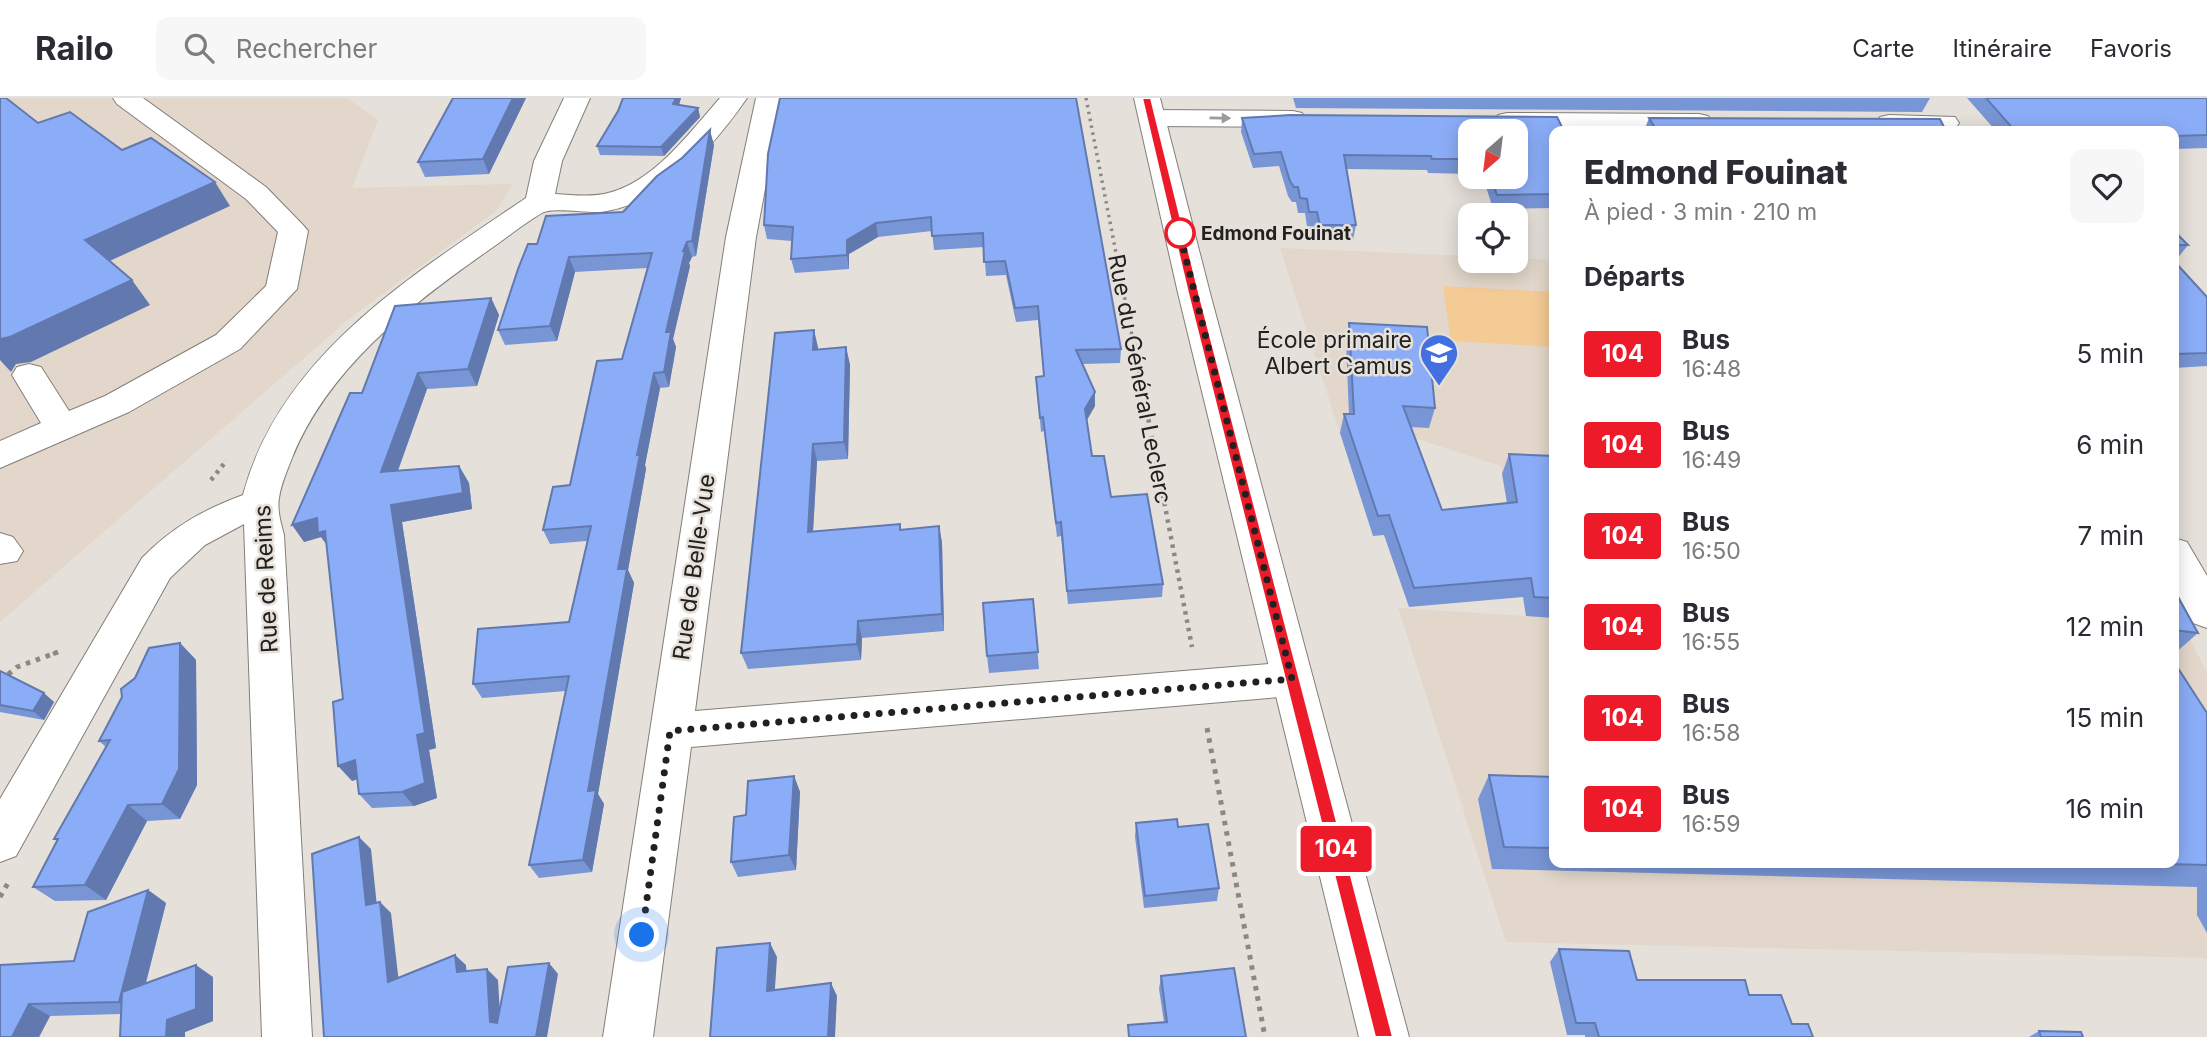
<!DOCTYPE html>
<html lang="fr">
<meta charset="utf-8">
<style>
body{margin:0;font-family:Inter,sans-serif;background:#f7f7f7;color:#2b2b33;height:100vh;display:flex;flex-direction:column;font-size:26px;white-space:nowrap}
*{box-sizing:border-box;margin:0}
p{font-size:23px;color:#7c7c81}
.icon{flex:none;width:38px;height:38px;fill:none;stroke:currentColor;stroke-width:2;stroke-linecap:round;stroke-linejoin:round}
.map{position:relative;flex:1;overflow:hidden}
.drawer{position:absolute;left:1549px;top:28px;width:630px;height:742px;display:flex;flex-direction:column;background:#fff;border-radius:14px;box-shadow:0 4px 18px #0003}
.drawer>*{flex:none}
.badge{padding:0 14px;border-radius:5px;font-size:24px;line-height:46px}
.needle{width:46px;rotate:208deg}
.controls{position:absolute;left:1458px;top:21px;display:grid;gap:14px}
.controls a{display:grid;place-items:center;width:70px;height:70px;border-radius:14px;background:#fff;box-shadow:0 4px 18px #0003;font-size:35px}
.you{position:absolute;width:35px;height:35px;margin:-18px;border:5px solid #fff;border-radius:50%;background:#1a73e8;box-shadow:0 0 0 10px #1a73e833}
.map>.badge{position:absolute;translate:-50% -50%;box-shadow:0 0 0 4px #fff}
h2{padding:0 35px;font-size:26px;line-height:63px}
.round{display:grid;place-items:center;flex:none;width:74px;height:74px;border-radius:14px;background:#f7f7f7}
.head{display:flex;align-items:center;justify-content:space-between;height:119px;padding:0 35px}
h1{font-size:33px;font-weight:800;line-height:52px}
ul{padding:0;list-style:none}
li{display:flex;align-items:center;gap:21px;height:91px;padding:0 35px}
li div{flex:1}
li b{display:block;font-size:26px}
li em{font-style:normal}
li .badge{min-width:77px;font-weight:700;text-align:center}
header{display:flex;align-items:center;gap:42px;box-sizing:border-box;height:98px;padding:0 35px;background:#fff;border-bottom:2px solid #e1e1e2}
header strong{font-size:33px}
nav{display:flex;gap:38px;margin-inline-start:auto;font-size:24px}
.search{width:490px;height:63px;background:#f7f7f7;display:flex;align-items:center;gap:18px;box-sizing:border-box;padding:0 24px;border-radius:14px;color:#7c7c81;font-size:26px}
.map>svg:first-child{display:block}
.built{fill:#e2d7ca}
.green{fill:#f4ca95}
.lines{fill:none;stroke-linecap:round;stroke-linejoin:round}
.minor-casing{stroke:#837e78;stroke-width:2}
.major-casing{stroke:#837e78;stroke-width:2}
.path-far2{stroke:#8c8884;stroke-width:3.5;stroke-dasharray:2.5 4.5;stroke-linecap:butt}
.path-far1{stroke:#8c8884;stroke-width:4.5;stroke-dasharray:3.5 5;stroke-linecap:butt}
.path{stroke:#8c8884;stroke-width:5;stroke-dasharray:4.5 6;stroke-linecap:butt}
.minor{fill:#fff;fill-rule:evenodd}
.major{fill:#fff;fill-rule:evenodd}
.wall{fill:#7895d5}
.shaded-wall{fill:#6179ae}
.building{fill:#8badf8;stroke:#6179ae;stroke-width:2}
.oneway{fill:#9c9b9a}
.line{fill:#ed1b2a;stroke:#fff;stroke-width:2}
.walk{stroke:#23211f;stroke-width:7;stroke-dasharray:0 12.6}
.stop-dot{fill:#fff;stroke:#ed1b2a;stroke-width:3.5}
.labels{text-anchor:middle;stroke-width:5;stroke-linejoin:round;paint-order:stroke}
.far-stop-label{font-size:19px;font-weight:bold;fill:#23211f;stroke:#e6e0da;text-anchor:start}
.poi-label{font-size:23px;fill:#23211f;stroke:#e6e0da;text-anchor:end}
.street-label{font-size:23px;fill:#23211f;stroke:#e6e0da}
</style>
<header>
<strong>Railo</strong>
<div class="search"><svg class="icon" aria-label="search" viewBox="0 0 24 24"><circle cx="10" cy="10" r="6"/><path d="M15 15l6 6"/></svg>Rechercher</div>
<nav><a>Carte</a><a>Itinéraire</a><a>Favoris</a></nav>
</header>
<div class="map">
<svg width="2207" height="939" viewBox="0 0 2207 939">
<rect width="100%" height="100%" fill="#e6e0da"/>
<g class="built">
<path d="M0,0h347l31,22 -26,68 161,-4 -17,27 -146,107 -350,304z"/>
<path d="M1280,150l190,8v5h46v-3l38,2v603h620v-254l33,63v286l-701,-16 -108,-334 128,8 -25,-150 -99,-32 -62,-1z"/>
</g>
<path class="green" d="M1443,188l111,6v55l-103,-6z"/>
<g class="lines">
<g class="minor-casing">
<g id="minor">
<path d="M113,0h30l123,89 37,38 5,6 -11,58 -57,60 -111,63 -129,56v-27l41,-18 -29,-48 5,-8 12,-3 12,3 28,44 36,-15 111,-61 50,-49 12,-54 -32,-33 -129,-95z"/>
<path d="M564,0h26l-28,63 -7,33c16,1 33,3 49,0 49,-10 85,-61 116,-96h27c-34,49 -84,107 -147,114 -14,1 -48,-5 -58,1 -19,11 -37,26 -56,39 -77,54 -158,117 -194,206 -5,13 -11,26 -13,40 -2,13 2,25 5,37l28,502h-50l-18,-513 -39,21 -35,33 -154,278 -16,6v-63l142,-241c30,-31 61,-48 101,-63 37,-140 171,-221 283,-297l8,-37z"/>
<path d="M756,0h26l-26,139 -61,474 597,-49 15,5 6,12 -6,12 -15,5 -601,51 -38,290h-50l123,-800z"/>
<path d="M1152,12l141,1 9,2 4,6 -4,6 -9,2 -141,-1 -9,-2 -4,-6 4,-6z"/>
<path d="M1507,15l192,1 9,2 4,6 -4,6 -9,2 -192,-1 -9,-2 -4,-6 4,-6z"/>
<path d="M1889,17l66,2 4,6 -4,6 -9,2 -66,-2 -4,-6 4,-6z"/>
<path d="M0,435l13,4 10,14 -6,10 -17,3z"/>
<path d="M2174,440l13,4 20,34v52l-14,-5 -19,-36z"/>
</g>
</g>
<g class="major-casing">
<path id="major" d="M1134,0h26l50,195 199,744h-50l-181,-744z"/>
</g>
<path class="path-far2" d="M1086,0l48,248"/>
<g class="path-far1">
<path d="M1134,246l58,303"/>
<path d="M211,382l16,-20"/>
<path d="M53,556l5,-2"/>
</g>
<g class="path">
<path d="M0,583l17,-14 41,-15"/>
<path d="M1207,630l58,309"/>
<path d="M0,799l8,-14"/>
</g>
<use href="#minor" class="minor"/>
<use href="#major" class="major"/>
</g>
<g class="wall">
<path d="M453,0h73l-37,76 -64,3 -7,-15z"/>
<path d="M681,0l-2,7 19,3 2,9 -36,39 -64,-1 -3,-9z"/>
<path d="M1076,0l45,251 -1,14 -38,1 13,28v14l-8,14 5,36 19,41 52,87 -1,13 -94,7 -7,-68 -4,1 -13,-106 -3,1 -5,-55 8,-1 -6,-56 -22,2 -10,-47 -20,1 -2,-29 -50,3 -2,-19 -54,6 -29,17v15l-54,4 -4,-14 1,-18 -25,-2 -3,-14z"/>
<path d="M1293,0h637l-8,14 -626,-4z"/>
<path d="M1967,0h240v50l-33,1v-18h-178z"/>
<path d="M1242,20l312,13v80l-1,-3 -60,1 -10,-32h33l-46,-46v43l-42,-1 -1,-3 -80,-1 9,56 -3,15 -36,-1 -2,-12 -8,-1 -2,-13h-7l-2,-11h-4l-4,-6 -9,-30 -26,2 -12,-36z"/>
<path d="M1649,20l297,13h-302z"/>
<path d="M714,47l-18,111 -4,1 -3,6 1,3 -17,73 3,8 -7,40 -9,1 -15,77 1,4 -18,101 6,13 -36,211 6,10 -12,68 -53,6 -10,-13 37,-174 -84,7 -9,-14 96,-62 18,-81 -37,3 -7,-14 27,-45 52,-126 25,-91 -72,4 -18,69 -52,4 -7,-15 39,-86 86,-32 59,-54z"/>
<path d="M2174,133l14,14 -11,14h-3z"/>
<path d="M2174,163l33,36v69l-33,2z"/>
<path d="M491,200l8,17 -22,71 -50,3 -29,82 61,-5 10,17 3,26 -70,13 34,226 -7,2 8,48 -23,8 -42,2 -13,-14 -2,-15 -5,2 -25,-236 -6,-8 -17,5 58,-149z"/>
<path d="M1349,225l86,85 -6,20 -19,-1 32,83 65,-7 -5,-29 7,-20 45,2v162l-28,-2 -3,-19 -114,10 -25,-72 -11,1 -33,-103 4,-19h5l-3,-71z"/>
<path d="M818,249v3l28,-3 4,18 -2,94 -31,2 -4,71 87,-8 1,6 38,-4 3,17 2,88 -82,7 -1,22 -113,9 -7,-16z"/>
<path d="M1033,501l6,70 -50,4 -2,-17z"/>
<path d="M2174,532l24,3 -24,21z"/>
<path d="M180,545l16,17 1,125 -17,34 -33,2 -41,79 -51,1 -22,-14 24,-46 -3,-2 52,-92 -7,-6z"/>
<path d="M0,573l54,31 -10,18 -44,-8z"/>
<path d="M2207,615v220l-10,-18v-28l-705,-18 -14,-70 11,-24 65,2v86h620z"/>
<path d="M794,678l6,16 -4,78 -58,7 -7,-15 15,-47z"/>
<path d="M1136,725l42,4 41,61 -2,13 -73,7 -9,-71z"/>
<path d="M148,792l18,13 -20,80 67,-6v44l-28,11 -64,-18 -71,2 -11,21h-39v-72l74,-4z"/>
<path d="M1559,851l78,31 112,15 64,42h-228v-2h-18l-17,-73z"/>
<path d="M1161,878l85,61h-118v-12l36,-3 -5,-33z"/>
<path d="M2039,933l44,6h-54z"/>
</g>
<g class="shaded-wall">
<path d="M513,0h13l-37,76 -6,-15z"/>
<path d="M676,0h5l-5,16 -3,-10z"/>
<path d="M698,10l2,9 -36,39 -3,-9z"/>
<path d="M710,32l4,15 -18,111 -4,-15z"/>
<path d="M215,84l15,24 -127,58 -18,-24z"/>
<path d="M876,125l2,14 -29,17v15l-2,-14v-15z"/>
<path d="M687,144l5,15 -3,6 1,3 -17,73 3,8 -7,40 -5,-15 2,-40 17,-81z"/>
<path d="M569,159l6,15 -18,69 -7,-15z"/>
<path d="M132,182l18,25 -119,57 -15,2 -5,8 -11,-12v-21z"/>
<path d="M491,200l8,17 -22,71 -9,-17z"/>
<path d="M814,232l4,17 -1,20 -4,-17z"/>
<path d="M846,249l4,18 -2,94 -4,-17z"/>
<path d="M418,275l9,16 -36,100 -10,-17z"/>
<path d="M654,275l6,15 -15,77 1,4 -18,101 6,13 -36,211 6,10 -12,68 -9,-12 5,-69 30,-222 19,-114z"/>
<path d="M1095,294v14l-10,17v-14z"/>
<path d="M813,346l4,17 -5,88 -4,-17z"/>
<path d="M459,368l10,17 3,26 -70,13 34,226 -7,2 8,48 -23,8 -12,-14 15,-57 -26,-230z"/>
<path d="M317,420l11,17 2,14 -9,-12 -17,5 -12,-17z"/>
<path d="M939,428l3,17 2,88 -2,-17z"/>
<path d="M858,523l4,17 -1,22 -4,-16z"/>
<path d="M180,545l16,17 1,125 -17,34 -18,-15z"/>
<path d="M44,595l10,9 -10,18 -11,-9z"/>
<path d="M355,662l14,15 -17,6 -14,-15z"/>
<path d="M794,678l6,16 -4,78 -7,-15z"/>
<path d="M128,707l19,16 -41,79 -21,-15z"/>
<path d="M359,739l12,12 7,67 -12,-11z"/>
<path d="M148,792l18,13 -28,110 -19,-11z"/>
<path d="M380,804l11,11 9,79 -12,-10z"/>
<path d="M770,845l7,14 -3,47 -7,-13z"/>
<path d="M455,857l11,10 1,17 -10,-10z"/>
<path d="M549,865l9,11 -11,63h-11z"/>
<path d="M196,867l17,12v44l-28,11v5h-19l1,-17z"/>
<path d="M487,871l11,11 3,52 -11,-10z"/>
<path d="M831,885l6,13 -2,41h-7z"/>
<path d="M29,906l21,12 -11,21h-27z"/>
</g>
<g class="building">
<path d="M0,0h6l32,25 32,-11 52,38 29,-12 64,44 -130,58 47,40 -122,57 -10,2z"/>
<path d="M453,0h60l-30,61 -65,3z"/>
<path d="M623,0h53l-3,6 25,4 -37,39 -64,-1 21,-35z"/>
<path d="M780,0h296l45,251 -45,1 19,42 -10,17 7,47h12l7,41 36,-3 16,90 -96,7 -6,-69 -5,1 -13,-106 -3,1 -4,-41 8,-1 -6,-70 -23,2 -10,-47 -21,1 -1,-29 -51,3 -1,-19 -55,6 -29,17v15l-56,4 2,-32 -29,-2 4,-71z"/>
<path d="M1986,0h221v37l-33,1v-5h-159z"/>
<path d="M1291,17l266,2 7,14h-10v63l-57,1 -6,-18h25v-46h-46v28h-38l-1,-3 -87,-1 12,70h-36l-3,-13h-8l-2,-13 -7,-1 -2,-11h-4l-4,-6 -9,-29 -27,2 -12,-36z"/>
<path d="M1649,20l291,1 6,12h-289z"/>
<path d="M710,32l-18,111 -5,1 -4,9h2l-19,81h5l-7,40 -10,1 -17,82 3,-1 -22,115h9l-39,222 8,-1 -13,70 -54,5 40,-189 -96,8 5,-55 91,-7 22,-96 -48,4 10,-43 17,-2 27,-124 25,-2 30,-106 -83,4 -19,69 -52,4 20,-61 10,-25h9l9,-28 77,-4 34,-36 25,-18z"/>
<path d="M2174,133l14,14h-14z"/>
<path d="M2174,163l33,36v56l-33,1z"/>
<path d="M491,200l-23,71 -50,4 -37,99 78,-6 4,27 -72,12 34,228 -8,2 8,48 -23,9 -43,2 -4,-34 -17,6 -5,-64 10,-3 -18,-168 -7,2 -1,-15 -25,7 58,-132h12l33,-87z"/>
<path d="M1349,225l78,4 8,81 -32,-2 39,104 75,-8 -8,-48 45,2v142l-20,-1 -3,-19 -117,10 -25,-73 -11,1 -34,-102h10z"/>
<path d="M814,232l-1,20 33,-3 -2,95 -31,2 -5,88 92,-8v6l39,-4 3,88 -84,7 -1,23 -116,9 34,-320z"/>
<path d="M2174,492l24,43 -24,-3z"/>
<path d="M1033,501l5,53 -51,4 -4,-53z"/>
<path d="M180,545l-1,126 -17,35 -34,1 -43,80 -52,2 25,-48h-4l56,-99 -11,1 23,-44 -1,-8 14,-11 14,-30z"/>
<path d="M2174,564l33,51v152l-82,-2h49z"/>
<path d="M0,573l44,22 -11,18 -33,-6z"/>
<path d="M1489,677l65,2v71l-50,-1z"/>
<path d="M794,678l-5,79 -58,7 3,-45 12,-2 2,-34z"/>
<path d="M1177,721l1,8 30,-3 11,64 -74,8 -9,-73z"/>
<path d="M359,739l7,68 14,-3 8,80 67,-27 2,17 30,-3 3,53 7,1 11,-56 41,-4 -13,74h-212l-12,-183z"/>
<path d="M148,792l-29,112 -90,2 -17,33h-12v-72l74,-4 14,-49z"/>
<path d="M770,845l-3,48 64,-8 -3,54h-118l7,-89z"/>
<path d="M1559,851l70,2 8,29h108l4,15h32l11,29h16l5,13h-214l-4,-14h-19z"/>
<path d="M196,867v44l-29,11 -1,17h-46l2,-45z"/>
<path d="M1234,870l12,69h-117l-1,-12 39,-3 -6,-46z"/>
<path d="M2039,933l42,1 2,5h-42z"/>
</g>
<defs><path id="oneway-solid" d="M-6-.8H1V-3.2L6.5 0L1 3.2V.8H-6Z" transform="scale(1.75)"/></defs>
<use class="oneway" href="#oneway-solid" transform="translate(1220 20) rotate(1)"/>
<path class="line" d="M1142,0h9l48,195 194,744h-18l-187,-744z"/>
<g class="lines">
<path class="walk" d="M642,837l28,-204 622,-52 -115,-456 3,10"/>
</g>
<defs>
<g id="school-pin" transform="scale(2.0125)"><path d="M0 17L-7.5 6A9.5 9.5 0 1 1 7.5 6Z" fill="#4370e1" stroke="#e6e0da"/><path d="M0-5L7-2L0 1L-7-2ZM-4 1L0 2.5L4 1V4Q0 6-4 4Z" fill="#fff"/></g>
</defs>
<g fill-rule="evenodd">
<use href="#school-pin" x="1439" y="255"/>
</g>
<circle class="stop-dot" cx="1180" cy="135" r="14"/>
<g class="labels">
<g class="far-stop-label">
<text x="1201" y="142">Edmond Fouinat</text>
</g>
<g class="poi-label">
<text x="1412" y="250">École primaire<tspan x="1412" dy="26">Albert Camus</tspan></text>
</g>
<g class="street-label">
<text transform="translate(1140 281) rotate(79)" y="8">Rue du Général Leclerc</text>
<text transform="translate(694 469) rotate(-82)" y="8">Rue de Belle-Vue</text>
<text transform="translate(266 481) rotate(-93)" y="8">Rue de Reims</text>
</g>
</g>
</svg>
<div class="controls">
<a><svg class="needle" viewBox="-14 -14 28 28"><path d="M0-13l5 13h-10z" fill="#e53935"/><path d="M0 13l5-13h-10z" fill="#7c7c81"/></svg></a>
<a><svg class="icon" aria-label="locate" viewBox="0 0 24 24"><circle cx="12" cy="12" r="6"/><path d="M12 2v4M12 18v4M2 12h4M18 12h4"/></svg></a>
</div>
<div class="you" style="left:642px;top:837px"></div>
<b class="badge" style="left:1336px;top:751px;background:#ed1b2a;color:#fff">104</b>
<section class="drawer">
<div class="head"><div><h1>Edmond Fouinat</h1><p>À pied · 3 min · 210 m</p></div><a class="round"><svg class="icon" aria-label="heart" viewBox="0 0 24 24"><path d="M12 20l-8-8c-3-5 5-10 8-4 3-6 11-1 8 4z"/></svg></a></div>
<h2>Départs</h2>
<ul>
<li><span class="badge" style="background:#ed1b2a;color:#fff">104</span><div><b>Bus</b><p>16:48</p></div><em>5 min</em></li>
<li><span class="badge" style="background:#ed1b2a;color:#fff">104</span><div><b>Bus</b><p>16:49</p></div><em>6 min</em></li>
<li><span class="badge" style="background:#ed1b2a;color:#fff">104</span><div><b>Bus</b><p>16:50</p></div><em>7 min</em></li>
<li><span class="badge" style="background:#ed1b2a;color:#fff">104</span><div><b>Bus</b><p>16:55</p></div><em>12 min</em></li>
<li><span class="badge" style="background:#ed1b2a;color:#fff">104</span><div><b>Bus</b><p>16:58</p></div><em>15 min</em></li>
<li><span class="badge" style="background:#ed1b2a;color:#fff">104</span><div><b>Bus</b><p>16:59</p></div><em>16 min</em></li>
</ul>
</section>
</div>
